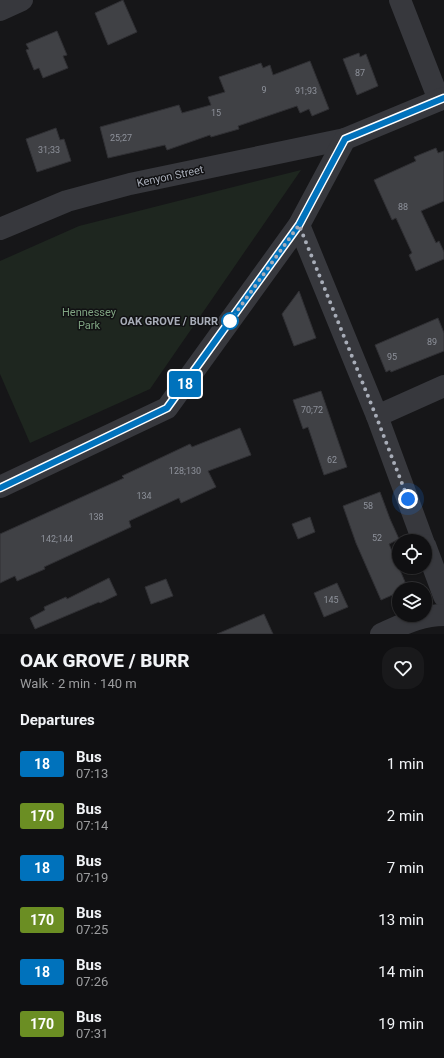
<!DOCTYPE html>
<meta charset="utf-8">
<style>
body{margin:0;font-family:Roboto,sans-serif;background:#19191b;color:#f1f3f6;height:100vh;display:flex;flex-direction:column;font-size:15px;white-space:nowrap}
*{box-sizing:border-box;margin:0}
p{font-size:13px;color:#9c9d9f}
.icon{flex:none;width:22px;height:22px;fill:none;stroke:currentColor;stroke-width:2;stroke-linecap:round;stroke-linejoin:round}
.map{position:relative;height:634px;overflow:hidden}
.side{display:flex;flex-direction:column;background:#101012;flex:1}
.side>*{flex:none}
.badge{padding:0 8px;border-radius:3px;font-size:14px;line-height:26px}
.buttons{position:absolute;left:392px;top:534px;display:grid;gap:8px}
.buttons a{display:grid;place-items:center;width:40px;height:40px;border-radius:50%;background:#101012;box-shadow:0 1px 3px #0004,0 0 0 1px #303032;font-size:20px}
.you{position:absolute;width:20px;height:20px;margin:-10px;border:3px solid #fff;border-radius:50%;background:#1a73e8;box-shadow:0 0 0 6px #1a73e833}
.map>.badge{position:absolute;translate:-50% -50%;box-shadow:0 0 0 2px #fff}
h2{padding:0 20px;font-size:15px;line-height:36px}
.round{display:grid;place-items:center;flex:none;width:42px;height:42px;border-radius:16px;background:#19191b}
.head{display:flex;align-items:center;justify-content:space-between;height:68px;padding:0 20px}
h1{font-size:19px;font-weight:800;line-height:30px}
ul{padding:0;list-style:none}
li{display:flex;align-items:center;gap:12px;height:52px;padding:0 20px}
li div{flex:1}
li b{display:block;font-size:15px}
li em{font-style:normal}
li .badge{min-width:44px;font-weight:700;text-align:center}
.map>svg:first-child{display:block}
.green{fill:#1e261f}
.building{fill:#404145;stroke:#303034}
.lines{fill:none;stroke-linecap:round;stroke-linejoin:round}
.minor{stroke:#37383d;stroke-width:22}
.line-casing{stroke:#fff;stroke-width:9}
.line{stroke:#0072bc;stroke-width:6}
.walk{stroke:#a8adb8;stroke-width:4;stroke-dasharray:0 7.2}
.stop-dot{fill:#fff;stroke:#0072bc;stroke-width:2}
.labels{text-anchor:middle;stroke-width:3;stroke-linejoin:round;paint-order:stroke}
.number-label{font-size:9px;fill:#8e929b}
.street-label{font-size:11px;fill:#a8adb8;stroke:#111113}
.park-label{font-size:11px;fill:#7fa381;stroke:#111113}
.stop-label{font-size:11px;font-weight:bold;fill:#a8adb8;stroke:#111113;text-anchor:end}
</style>
<div class="map">
<svg width="444" height="634" viewBox="0 0 444 634">
<rect width="100%" height="100%" fill="#161618"/>
<path class="green" d="M301,170l-151,219 -120,54 -30,-69v-113l79,-35z"/>
<g class="building">
<path d="M123,0l14,32 -29,13 -13,-32z"/>
<path d="M57,31l10,24 -4,1 5,12 -25,10 -4,-10 -5,2 -8,-20 3,-1 -3,-5z"/>
<path d="M359,53l1,4 6,-3 12,32 -21,9 -14,-36z"/>
<path d="M310,61l19,48 -17,7 -3,-7 -9,4 -3,-7 -59,20 1,3 -28,8 -1,-2 -43,15 -2,-5 -57,13 -8,-31 79,-22 3,8 29,-8 -3,-8 17,-5 -6,-15 42,-14 2,5 7,-3 3,10z"/>
<path d="M56,128l4,12 4,-1 7,22 -34,11 -11,-33z"/>
<path d="M436,148l2,5 6,-2v50l-23,10 15,32 3,-2 5,11v7l-28,12 -7,-16 3,-2 -16,-35 -4,2 -18,-40 42,-19 -2,-4z"/>
<path d="M299,291l17,47 -22,8 -12,-32z"/>
<path d="M438,318l6,15v18l-53,21 -1,-2 -4,2 -11,-27z"/>
<path d="M321,391l26,76 -23,8 -16,-48 -5,2 -10,-29z"/>
<path d="M240,428l11,27 -43,16 8,16 -35,16 -2,-5 -50,23 2,6 -87,40 1,2 -28,12 -2,-5 -15,7v-49l124,-56 -2,-2 68,-32 2,3z"/>
<path d="M380,492l10,27 9,20 -10,5 19,45h-9v3l-18,8 -25,-57 -13,-37z"/>
<path d="M310,517l5,15 -17,7 -6,-15z"/>
<path d="M109,578l8,17 -17,8 -1,-1 -64,27 -5,-11 15,-8 -1,-3 22,-10 1,2z"/>
<path d="M166,579l7,17 -22,8 -6,-17z"/>
<path d="M337,583l11,24 -24,10 -10,-24z"/>
<path d="M264,614l9,20h-56z"/>
</g>
<g class="lines">
<g class="minor">
<path d="M400,0l39,100"/>
<path d="M0,10l22,-10"/>
<path d="M299,225l78,191 46,125"/>
<path d="M0,229l67,-28 63,-17 215,-45"/>
<path d="M377,416l67,-30"/>
<path d="M0,487l167,-79 132,-183 46,-86 99,-41"/>
<path d="M425,545l19,51"/>
<path d="M381,634c21,-9 39,-19 63,-19"/>
</g>
</g>
<g class="lines">
<g class="line-casing">
<path id="line" d="M0,488l167,-80 132,-183 46,-86 99,-41"/>
</g>
<use href="#line" class="line"/>
<path class="walk" d="M230,321l69,-96 77,191 32,83"/>
</g>
<circle class="stop-dot" cx="230" cy="321" r="8"/>
<g class="labels">
<g class="number-label">
<text x="360" y="76">87</text>
<text x="264" y="93">9</text>
<text x="306" y="94">91;93</text>
<text x="216" y="116">15</text>
<text x="121" y="141">25;27</text>
<text x="49" y="153">31;33</text>
<text x="403" y="210">88</text>
<text x="432" y="345">89</text>
<text x="392" y="360">95</text>
<text x="312" y="413">70;72</text>
<text x="332" y="463">62</text>
<text x="185" y="474">128;130</text>
<text x="144" y="499">134</text>
<text x="368" y="509">58</text>
<text x="96" y="520">138</text>
<text x="377" y="541">52</text>
<text x="57" y="542">142;144</text>
<text x="331" y="603">145</text>
</g>
<g class="street-label">
<text transform="translate(170 176) rotate(-12)" y="4">Kenyon Street</text>
</g>
<g class="park-label">
<text x="89" y="316">Hennessey<tspan x="89" dy="13">Park</tspan></text>
</g>
<g class="stop-label">
<text x="218" y="325">OAK GROVE / BURR</text>
</g>
</g>
</svg>
<div class="buttons">
<a><svg class="icon" aria-label="locate" viewBox="0 0 24 24"><circle cx="12" cy="12" r="6"/><path d="M12 2v4M12 18v4M2 12h4M18 12h4"/></svg></a>
<a><svg class="icon" aria-label="layers" viewBox="0 0 24 24"><path d="M12 4l9 5-9 5-9-5zM3 14l9 5 9-5"/></svg></a>
</div>
<div class="you" style="left:408px;top:499px"></div>
<b class="badge" style="left:185px;top:384px;background:#0072bc;color:#fff">18</b>
</div>
<section class="side">
<div class="head"><div><h1>OAK GROVE / BURR</h1><p>Walk · 2 min · 140 m</p></div><a class="round"><svg class="icon" aria-label="heart" viewBox="0 0 24 24"><path d="M12 20l-8-8c-3-5 5-10 8-4 3-6 11-1 8 4z"/></svg></a></div>
<h2>Departures</h2>
<ul>
<li><span class="badge" style="background:#0072bc;color:#fff">18</span><div><b>Bus</b><p>07:13</p></div><em>1 min</em></li>
<li><span class="badge" style="background:#6b8e23;color:#fff">170</span><div><b>Bus</b><p>07:14</p></div><em>2 min</em></li>
<li><span class="badge" style="background:#0072bc;color:#fff">18</span><div><b>Bus</b><p>07:19</p></div><em>7 min</em></li>
<li><span class="badge" style="background:#6b8e23;color:#fff">170</span><div><b>Bus</b><p>07:25</p></div><em>13 min</em></li>
<li><span class="badge" style="background:#0072bc;color:#fff">18</span><div><b>Bus</b><p>07:26</p></div><em>14 min</em></li>
<li><span class="badge" style="background:#6b8e23;color:#fff">170</span><div><b>Bus</b><p>07:31</p></div><em>19 min</em></li>
</ul>
</section>
